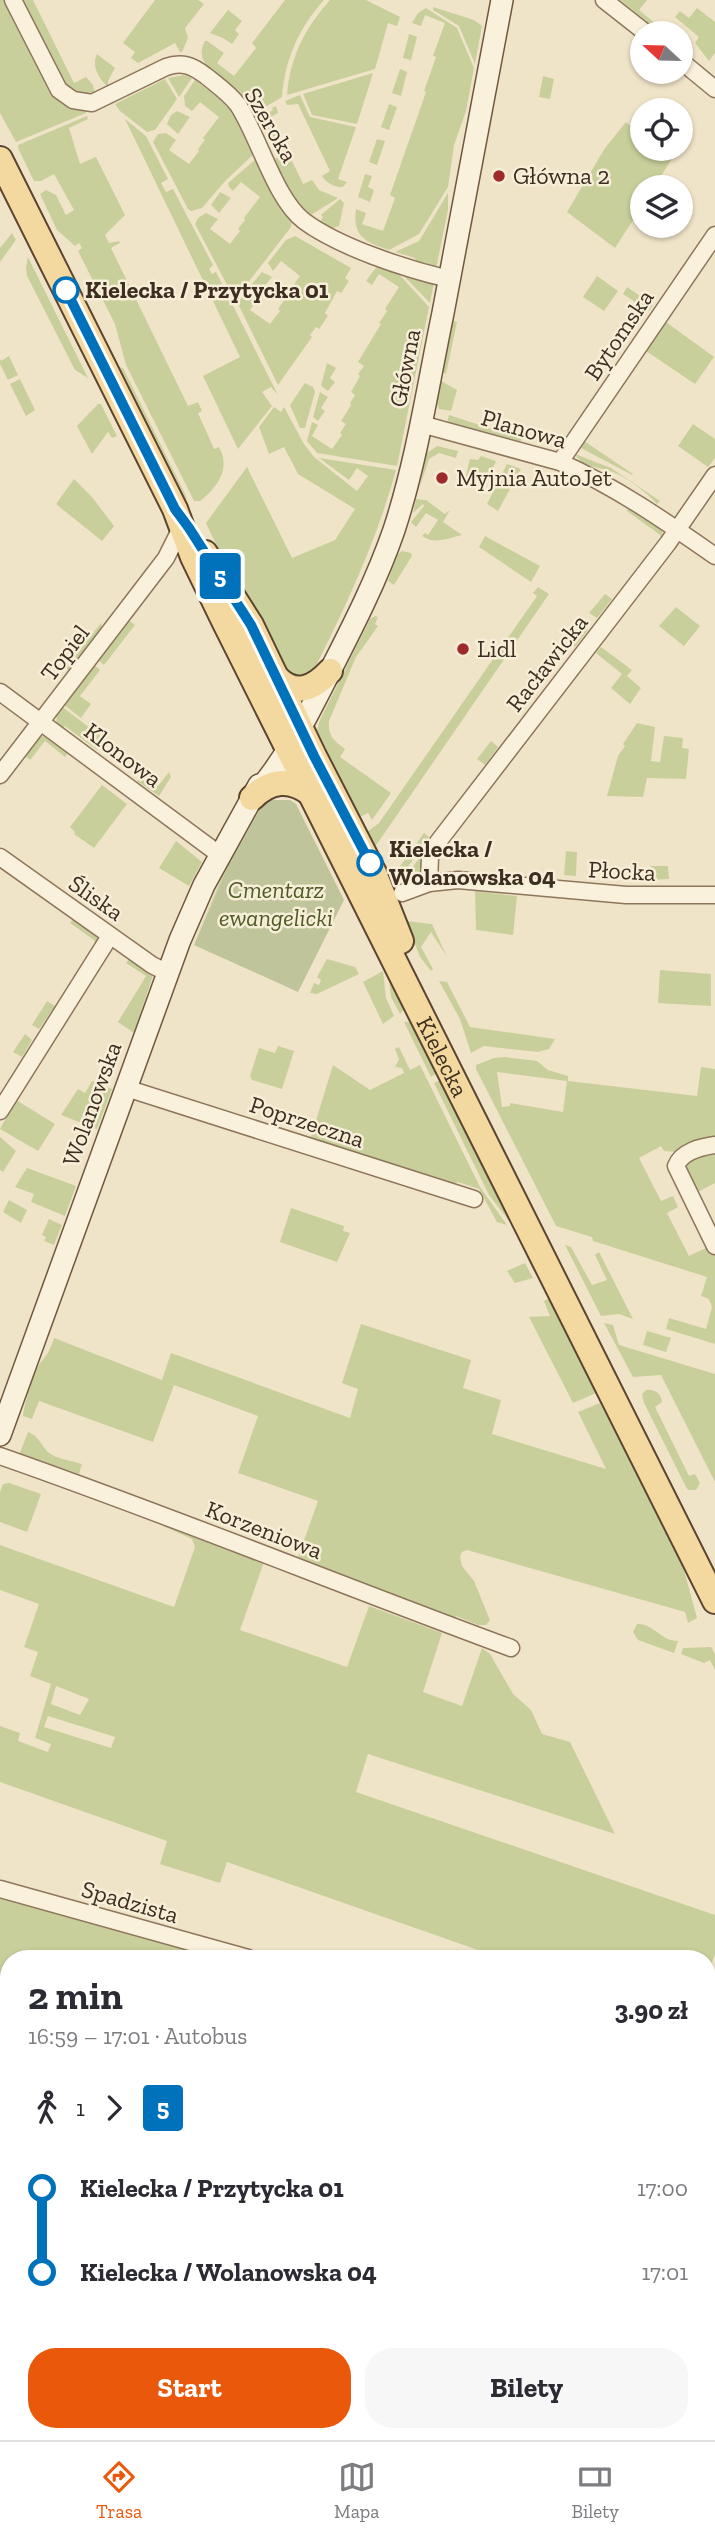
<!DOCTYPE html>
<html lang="pl">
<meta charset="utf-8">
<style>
body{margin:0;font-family:"Zilla Slab",serif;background:#f7f7f7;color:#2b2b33;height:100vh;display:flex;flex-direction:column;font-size:26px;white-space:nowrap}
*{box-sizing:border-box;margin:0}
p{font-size:23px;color:#7c7c81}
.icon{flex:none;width:38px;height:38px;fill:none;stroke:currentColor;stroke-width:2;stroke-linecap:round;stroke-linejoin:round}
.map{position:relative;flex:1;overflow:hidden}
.details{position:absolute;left:0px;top:1950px;width:716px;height:492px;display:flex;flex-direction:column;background:#fff;border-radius:28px 28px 0 0;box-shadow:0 2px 5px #0004}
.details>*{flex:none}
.badge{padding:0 14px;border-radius:5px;font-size:24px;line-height:46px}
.needle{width:46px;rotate:292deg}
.controls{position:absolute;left:630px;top:21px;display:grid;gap:14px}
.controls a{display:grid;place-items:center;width:63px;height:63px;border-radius:50%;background:#fff;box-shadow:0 2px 5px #0004;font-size:35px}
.map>.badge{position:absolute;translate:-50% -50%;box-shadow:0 0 0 4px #fff}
.legs{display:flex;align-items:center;gap:10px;height:77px;padding:0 28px;font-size:23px}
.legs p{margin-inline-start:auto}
.headline{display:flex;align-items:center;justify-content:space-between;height:119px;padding:0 28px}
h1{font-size:38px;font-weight:800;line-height:52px}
.action{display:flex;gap:14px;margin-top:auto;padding:14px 28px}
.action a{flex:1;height:80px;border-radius:28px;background:#ea580c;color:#fff;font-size:28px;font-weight:800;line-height:80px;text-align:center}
.action a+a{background:#f7f7f7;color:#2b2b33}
ul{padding:0 28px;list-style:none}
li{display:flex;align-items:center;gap:24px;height:84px;font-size:26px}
li i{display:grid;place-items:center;width:10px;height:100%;margin:0 9px;background:currentColor}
li i::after{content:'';width:18px;height:18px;margin:-9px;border:5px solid;border-radius:50%;background:#fff}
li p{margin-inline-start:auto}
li:first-child i{background:linear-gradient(#0000 50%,currentColor 0)}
li:last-child i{background:linear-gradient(currentColor 50%,#0000 0)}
.tab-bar{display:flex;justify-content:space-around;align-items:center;height:98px;border-top:2px solid #e1e1e2;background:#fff;font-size:19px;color:#7c7c81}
.tab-bar a{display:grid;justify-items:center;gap:4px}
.tab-bar .active{color:#ea580c}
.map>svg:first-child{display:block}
.green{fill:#c9cf9b;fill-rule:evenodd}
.cemetery{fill:#bfc49a}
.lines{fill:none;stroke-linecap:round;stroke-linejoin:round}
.street-casing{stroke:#8d765c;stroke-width:19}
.secondary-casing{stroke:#6f573f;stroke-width:24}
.primary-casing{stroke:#5b4430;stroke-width:28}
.street{stroke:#faf1dc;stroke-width:16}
.secondary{stroke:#faf1dc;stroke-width:21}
.primary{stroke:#f3d9a0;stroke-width:24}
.line-1-casing{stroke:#fff;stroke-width:16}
.line-1{stroke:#0072bc;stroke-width:10}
.poi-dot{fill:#9e2a2b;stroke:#f7eed8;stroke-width:2.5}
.stop-1-dot{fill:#fff;stroke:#0072bc;stroke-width:3.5}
.labels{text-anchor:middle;stroke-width:5;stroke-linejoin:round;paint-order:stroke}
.street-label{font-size:24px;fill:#3d2e20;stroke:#f7eed8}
.poi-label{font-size:24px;fill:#3d2e20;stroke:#f7eed8;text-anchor:start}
.stop-label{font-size:24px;font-weight:bold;fill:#3d2e20;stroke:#f7eed8;text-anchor:start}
.park-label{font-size:24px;font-style:italic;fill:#4d5a26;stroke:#f7eed8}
</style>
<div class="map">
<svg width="715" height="2440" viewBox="0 0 715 2440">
<rect width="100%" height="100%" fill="#f0e4c8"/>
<g class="green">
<path d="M0,0h5l6,10 49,90 10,6 16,4v3l-70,29 -16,-29z"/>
<path d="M20,0h13l41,83 12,-6 7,8 2,9 -10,3 -20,-9z"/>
<path d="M155,0h43l6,4 -19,24 3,10 -6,14h-2l-5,-9 -37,20 -7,-5 4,-6 -12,-9z"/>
<path d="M285,0h39c-25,28 -39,59 -42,97l-25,15c-9,-5 -11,-13 -18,-21 -15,-15 -48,-25 -34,-50h2l17,12 -7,10 17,13 22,-28 -4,-5z"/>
<path d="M330,0h36l34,17 -3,9 -9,-3 -13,46 -88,26c3,-38 18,-67 43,-95z"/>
<path d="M620,0h27l-8,10 18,15 -3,2z"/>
<path d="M433,7l41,13 8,6 -7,38 -16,-38 -26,-16z"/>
<path d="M426,8l31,20 17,40 -8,43 -12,34 -6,42 -29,47 -30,16c-23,-8 -37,-13 -33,-41l10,4 -4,11 21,7 12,-33 -5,-3 36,-103 -2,-1 12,-34 -3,-1 12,-33 -20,-8 -4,11 -9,-3 6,-10z"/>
<path d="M697,8l18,14v31l-6,8 -14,-18 4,-6 -24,-20 5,-6 9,7z"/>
<path d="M228,10l14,11 -7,9 4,4 -7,10 -9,-6 -13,-5z"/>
<path d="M409,34l8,3 -6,23 -8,-2z"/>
<path d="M97,54l18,14 -7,13v6c-9,-8 -17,-21 -11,-33z"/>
<path d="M400,69l7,3 -6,24 -9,-3z"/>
<path d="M373,73l-16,51 -45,-9 -9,-21z"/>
<path d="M184,75l8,3 -13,19 -11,-19z"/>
<path d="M543,76l11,3 -4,20 -11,-2z"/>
<path d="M165,79l12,20 -22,31 -8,2 -27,-21 -5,-7z"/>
<path d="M195,80l33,25 27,48 -29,27 -24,28 -11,3 -3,-2 -35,-67 5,-8 8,-1 10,7 -7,10 20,14 10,-13 -1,-2 7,-9 -2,-2 16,-21 -19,-15 -8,9 -7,-5 -1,-10z"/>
<path d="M300,95l10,22 46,10 -18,52 9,3 -4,5c-7,1 -17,-4 -21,-11l8,-5 -32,-67 -11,1 -2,-4z"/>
<path d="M389,104l8,3 -8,23 -8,-3z"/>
<path d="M276,106l2,7 -7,4 32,67 9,-4 7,10 19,8 -27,17 -3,-1 -2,2 -19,-24 -14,-32 7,-4 -19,-39 12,-7 -1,-2z"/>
<path d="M177,111l13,6 -12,17 -11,-10 4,-9z"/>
<path d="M87,116l1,3 -19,9 11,36 16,-7 29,58 -20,20 4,8 10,-2 1,2 -9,5 77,158 10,-4 4,9 -4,2 16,36 5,-2c12,21 -1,40 -19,54h-6l-68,-136 -11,-41 -37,-73 4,-3 -3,-5 -4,3 -18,-16 -17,-36 6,-4 10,5 10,20 8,-5 -20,-36 -13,7h-7l-16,-33v-3z"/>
<path d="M125,119l21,17 22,43 -7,4 5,9 7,-3 40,76 -4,4 3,5 4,-2 62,123 -7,-8 -9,5 10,14 -34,43 -35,-73 37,-19z"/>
<path d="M626,122l16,13v14h36l-24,38h-12v19l-27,42 -48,-36 38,-64z"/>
<path d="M377,139l8,2 -8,24 -8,-3z"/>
<path d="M256,159l22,43 14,19 -1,6 -54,70 -4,-1 -38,-72 3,-6 8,-5 12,6 -8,10 20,15 10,-13 -2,-2 7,-9 -1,-2 16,-21 -19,-15 -8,9 -4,-4 -1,-4z"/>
<path d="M365,174l7,2 -4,11 6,3 -4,12 -12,-5z"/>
<path d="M220,192l11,6 -12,15 -8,-8z"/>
<path d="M448,193v17l-12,59 -18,-4 -3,-7 -20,-6 24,-11z"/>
<path d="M340,199l4,4 -5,23 -9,3 -11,-5 4,-7 -2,-2z"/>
<path d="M12,233l4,7 -16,22v-14z"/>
<path d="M295,236l56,32 -6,10 4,3 -8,12 -4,-2 -12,22 3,3 -9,13 -3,-2 -6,8 2,2 -34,48 -41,-83 10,-9 10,7 -7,10 20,14 10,-13 -2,-2 7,-10 -1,-1 16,-22 -19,-15 -8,10 -5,-8 18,-23z"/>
<path d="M28,257l60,121 -13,-8 -48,-94 -1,-9z"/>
<path d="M378,265l18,6 33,36 -32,159 -80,-13 -10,-12 5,-19 6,3 -6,11 20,13 10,-14 -2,-2 6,-9 -5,-3 10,-16 -1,-2 5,-8 -4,-3 9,-16 -2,-2 6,-8 -6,-4 23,-38 -2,-1 8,-12 -2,-2 14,-22 -20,-13 -7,11 -6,-4z"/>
<path d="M396,268l38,14 -4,21z"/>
<path d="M262,272l10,5 -14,17 -6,-5 -1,-4z"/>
<path d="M597,276l21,15 -14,20 -21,-14z"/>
<path d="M627,287l26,18 -4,6 -26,-17z"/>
<path d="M453,321l4,1 -11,52 -3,-2z"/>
<path d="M666,322l48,35 -19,27 -49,-33z"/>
<path d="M9,356l9,19 -10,5 -8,-16v-5l1,2z"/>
<path d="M327,363l9,5 -6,10 5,4 -7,9 -7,-5z"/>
<path d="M120,367l3,1 65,132 -3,-3z"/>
<path d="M20,379l15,31 -9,6 -16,-32z"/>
<path d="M441,381l16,9 -6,21 -12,-2 -2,-5z"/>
<path d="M305,383l8,4 2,5 -10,36h-5l-10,-23z"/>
<path d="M320,392l8,5 -7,11 4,3 -7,10 -5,-4z"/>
<path d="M98,404h3l16,32 -5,2 -4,-6 -16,22 -15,-28z"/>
<path d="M274,407l7,5 3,-5 20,37 10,13 43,34 11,-15 -11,-8 -8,12 -30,-22 77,12c-20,73 -51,138 -85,206l-7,3 -16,-6 -66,-116 -16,-34 41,-56 45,91 43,-18 20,-31 -57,-35 -14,-27 -15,7 -10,-27z"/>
<path d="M449,415l73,24 -2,3 -73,-19z"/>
<path d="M693,424l22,15v19l-7,9 -30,-21z"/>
<path d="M584,441l49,33 -1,1 -51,-27z"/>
<path d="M437,446l21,5 -2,7 -17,-5 -10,6 -9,27 7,-33z"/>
<path d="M575,454l36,14 49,33 -3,3c-12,-13 -30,-27 -47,-33 -14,-5 -27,-3 -35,-17z"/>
<path d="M481,456l15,5 -9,21 -16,-8 -8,13 7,-28 8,1z"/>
<path d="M507,464l14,5 -23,42 -11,-7z"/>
<path d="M74,479l18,18 22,29 -12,15 -46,-37z"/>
<path d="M416,499l10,1 19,14 5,-4 -7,12 19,13c-14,3 -27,10 -40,1l3,-3 3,2 10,-15 -12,-7 -10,14 -5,-5 13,-16 -1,-2 -10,9z"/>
<path d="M629,505l32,23 2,9 -36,-26z"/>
<path d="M485,536l55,30 -9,16 -52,-35z"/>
<path d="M402,551l9,2 1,3 -18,29 -6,-4 9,-26z"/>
<path d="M538,587l11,7 -174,253 -8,-15 12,-9 158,-227 -4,-3z"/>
<path d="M605,594l7,5 -15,19 -8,-5z"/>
<path d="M676,607l24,19 -16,20 -25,-20z"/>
<path d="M375,616l3,1 -3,7 3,2 -22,31 -27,64c-1,15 4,19 16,28l-5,8 51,36 -19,27 -4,-7 -8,4 -43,-87 3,-10 50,-101z"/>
<path d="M128,620l7,5 -31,40 -7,-6z"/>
<path d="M101,623l1,7 -32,42 -4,-4z"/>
<path d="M581,624l7,6 -13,17 -7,-7z"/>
<path d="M601,647l31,23 -5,6 14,12 -11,16 -19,-16 11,-14 -26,-21z"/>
<path d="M93,664l7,6 -20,26 11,8 -10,14 -18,-14z"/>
<path d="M61,706l41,31 -5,13 -32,-24 -4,3 -5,-4 1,-12z"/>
<path d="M637,723l18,4 -4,34 9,1 4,-26 19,2 -1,10 7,1 -3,30 -39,-1 -4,19 -36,-1 11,-40 7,-10 -2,-2z"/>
<path d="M43,736l6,1 20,14 -4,6 -20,-16 -15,19 -6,-5 12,-16z"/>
<path d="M491,741l7,6 -13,18 -8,-6z"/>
<path d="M169,772l2,5 -12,19 -22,-15 5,-7 16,12z"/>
<path d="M102,785l25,19 -33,44 -20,-14 1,-2 -5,-5z"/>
<path d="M265,800l-37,66 -35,79 34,-80 33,-62z"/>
<path d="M424,833l5,4 -26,37 -13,6z"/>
<path d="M176,841l26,21 -13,24 -30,-18z"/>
<path d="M428,846l-9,29 -21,27 -6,-16 12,-7z"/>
<path d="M566,851l11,1 -1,24 -12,-1z"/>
<path d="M651,866h17l1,13 -18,1z"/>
<path d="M475,891l42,5 -4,39 -37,-5z"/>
<path d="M74,918l23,17v10l-13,20 -2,-1 13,-20 -1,-4 -24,-17z"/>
<path d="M406,921l26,3 15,33 -16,-25 -10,15 12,22 -2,2 -11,-14z"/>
<path d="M130,958l23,17 -19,58 -16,-11 28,-46 -20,-13z"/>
<path d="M327,959l28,8 4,7 -42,20 -7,-1 4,-10 5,2 2,-5 -4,-3z"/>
<path d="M388,970l18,37 -6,7 -9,-17z"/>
<path d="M660,970l51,4v32l-53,-3z"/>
<path d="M383,971l3,27 8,18 -11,8 -20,-42z"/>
<path d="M439,981l8,1 23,45 85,12 -6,10 -11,3 -54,-6 -13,7 -11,-34z"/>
<path d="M47,1001l8,5 -16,23 -7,-4z"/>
<path d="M404,1022h10l28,48 -11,7z"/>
<path d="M25,1034l7,6 -10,17 -9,-5z"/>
<path d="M278,1046l16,5 -12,38 -30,-9 -2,-4 9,-28 16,5z"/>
<path d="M399,1047l11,23 10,-5 60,122 27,38 -10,-3 -18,-33 -21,-7 -6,3 -142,-45 23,-75 37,25 34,-17 -2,-5 -7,-1 4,-8 -4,-10z"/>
<path d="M505,1057l32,4 11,9 20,6v5l129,15 4,-29 14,2v71l-38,12 -13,-1 -3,-5 -22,12 22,43 12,-5 5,11 -11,6 22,43 21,-10 5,10v88l-49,-15 3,-11 37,11 6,-22 -3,-8 -8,-3 6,-19 -114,-36 -1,-4 -36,-11 -80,-157v-4l18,-7zM497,1072l70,9 -4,31 -53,-9v3l-8,1z"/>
<path d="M445,1078l96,198 -8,-6 -20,-44 -24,-31 -55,-112z"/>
<path d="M92,1081l20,8 -15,40 -36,-14 17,-26 7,4z"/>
<path d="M16,1100l39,24 -17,27 -38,-22z"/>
<path d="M0,1137l16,14 -13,21 -3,-2z"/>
<path d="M715,1150v33l-17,9 -13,-28 2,-4z"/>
<path d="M27,1168l49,18 -11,30 -34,-14 3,-8 -19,-7z"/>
<path d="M9,1200l18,10 -6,13 -18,-11z"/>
<path d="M291,1208l53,18 -1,5 7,2 -13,29 -57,-20z"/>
<path d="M49,1219l13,6 -8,20 -10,-4 2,-4 -4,-2z"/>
<path d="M565,1245l6,2 21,38 15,-5 -12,-25 4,-3 34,67 -14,-5 -18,2z"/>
<path d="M525,1263l8,15 -18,5 -8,-12z"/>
<path d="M549,1298l47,95 -23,10 -44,-86 21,-1 -6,-15z"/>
<path d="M604,1323l9,2 6,20 96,29v108l-54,-107 -28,2z"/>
<path d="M361,1324l110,36 -8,28 38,12 -9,34 114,35 -28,-57 22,-9 84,167 13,48 -9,5 -3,-11 -218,-62 -5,2 -2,5 2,9 12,15 16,39 -4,5h-8l-22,-9 -3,6 -119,-46 -36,-19 20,-56 -80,-28 20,-57 -84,-31 -21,57 -114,-41 -7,18 -9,-3c1,-11 11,-46 18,-54 7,-8 9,-12 13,-24l108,42 9,-27 179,65 8,-29 -16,-6z"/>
<path d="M647,1331l24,7 -5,14 -23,-7z"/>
<path d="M646,1390c8,-1 15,3 16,12l-7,5 34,69 6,-2 5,9 -4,7h-8l-2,-3 -42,-84 -2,-9z"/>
<path d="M28,1432c12,5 12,12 20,20 8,7 24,9 34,12l-3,10 -59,-21z"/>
<path d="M9,1483l32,11 -14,38 -27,-10v-30l3,-8z"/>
<path d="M163,1526h7l94,36 -24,68 107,37 22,-61 73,27 -19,59 39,14 20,-58 8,6 23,40 18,16 11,24 28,8 45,92 -247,-80 -12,38 359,123v40l-7,16 7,3v40l-3,10 -5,-2v-64h-212v-2l-268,-94 -7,21 -60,-19 7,-23 -167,-59v-56l20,7 -2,8 30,11 3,-8 -16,-6 16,-54 -21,-8 8,-24 -14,-5 15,-43 -39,-14v-45l174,62 21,-60 -3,-8zM56,1686l33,13 -9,16 -29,-11zM48,1716l67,21 -4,11 -67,-21z"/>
<path d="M637,1624c17,-1 23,17 41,17l-4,12 -36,-13 -5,-8z"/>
<path d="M711,1647l4,7v16l-5,-10 -6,3 -23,-9 2,-6z"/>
<path d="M0,1895l226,63h-217v436l-9,-2z"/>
<path d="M707,2092l8,2v346h-543l-10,-2 3,-6h56l8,3 2,-3h476z"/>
</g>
<path class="cemetery" d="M265,800h25l6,4 48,96 -46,92 -104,-47 34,-79z"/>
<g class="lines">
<g class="street-casing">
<g id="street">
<path d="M13,0l46,90 14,10 19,3 74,-36c16,-6 27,-1 40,9 11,9 23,17 32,29 21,32 37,94 66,116 35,26 102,48 145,58"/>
<path d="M604,0l42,33"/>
<path d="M681,61l34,28"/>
<path d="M421,424l139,38c56,25 105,59 155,94"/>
<path d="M560,462l155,-227"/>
<path d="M0,692l220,163"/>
<path d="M0,775l166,-217 15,-30"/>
<path d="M0,857l152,108 16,8"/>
<path d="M429,883l1,-26 8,-15 230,-299 47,-68"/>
<path d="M402,893l27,-10 29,-3 168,15h89"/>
<path d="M126,1088l348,111"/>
<path d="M0,1111l110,-175"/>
<path d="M715,1145c-14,2 -33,6 -39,21l39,80"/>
<path d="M0,1456c172,60 340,129 511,192"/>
<path d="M0,1889l248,69"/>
<path d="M707,2087l8,2"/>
</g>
</g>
<g class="secondary-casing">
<g id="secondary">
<path d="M257,792c29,-33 49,-74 69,-113 25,-49 50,-97 68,-149 23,-70 34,-145 49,-217 20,-105 40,-209 59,-313"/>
<path d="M0,1435l180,-495 24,-55 55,-100"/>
</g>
</g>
<g class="primary-casing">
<g id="primary">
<path id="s1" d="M0,159l175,350 18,48 31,64 491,980"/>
<path d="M205,553l46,72 63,131 60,117 27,68"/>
<path d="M277,678c19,19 37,10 53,-7"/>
<path d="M252,798c18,-18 38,-20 58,-5"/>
</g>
</g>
<use href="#street" class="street"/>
<use href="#secondary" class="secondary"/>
<use href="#primary" class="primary"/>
</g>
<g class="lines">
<g class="line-1-casing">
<path id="line-1" d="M66,290l109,219 14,19 62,97 63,131 56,107"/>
</g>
<use href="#line-1" class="line-1"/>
</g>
<g class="poi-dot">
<circle cx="499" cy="176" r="7"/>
<circle cx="442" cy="478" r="7"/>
<circle cx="463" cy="649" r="7"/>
</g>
<g class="stop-1-dot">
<circle cx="66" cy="290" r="12"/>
<circle cx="370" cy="863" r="12"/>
</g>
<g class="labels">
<g class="street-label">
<text transform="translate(271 125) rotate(60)" y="8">Szeroka</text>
<text transform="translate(619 335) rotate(-56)" y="8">Bytomska</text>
<text transform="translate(405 368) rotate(-79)" y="8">Główna</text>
<text transform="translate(524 429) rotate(16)" y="8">Planowa</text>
<text transform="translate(65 653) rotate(-53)" y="8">Topiel</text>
<text transform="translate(547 663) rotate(-52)" y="8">Racławicka</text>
<text transform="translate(123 755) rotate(37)" y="8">Klonowa</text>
<text transform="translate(622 871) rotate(3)" y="8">Płocka</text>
<text transform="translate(96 898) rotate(35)" y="8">Śliska</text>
<text dy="8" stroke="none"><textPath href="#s1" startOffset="1001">Kielecka</textPath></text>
<text transform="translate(92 1104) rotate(-70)" y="8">Wolanowska</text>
<text transform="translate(307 1122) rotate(18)" y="8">Poprzeczna</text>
<text transform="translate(264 1530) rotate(21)" y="8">Korzeniowa</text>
<text transform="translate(130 1902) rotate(16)" y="8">Spadzista</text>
</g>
<g class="poi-label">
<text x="513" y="184">Główna 2</text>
<text x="456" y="486">Myjnia AutoJet</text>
<text x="477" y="657">Lidl</text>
</g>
<g class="stop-label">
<text x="85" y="298">Kielecka / Przytycka 01</text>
<text x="389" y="857">Kielecka /<tspan x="389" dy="28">Wolanowska 04</tspan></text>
</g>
<g class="park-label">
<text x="276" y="898">Cmentarz<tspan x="276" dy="28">ewangelicki</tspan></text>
</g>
</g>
</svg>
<div class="controls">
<a><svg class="needle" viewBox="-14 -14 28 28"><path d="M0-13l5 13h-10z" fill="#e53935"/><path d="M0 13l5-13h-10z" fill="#7c7c81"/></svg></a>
<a><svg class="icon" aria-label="locate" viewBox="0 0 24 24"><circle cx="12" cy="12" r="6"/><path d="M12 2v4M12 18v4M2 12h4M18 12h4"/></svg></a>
<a><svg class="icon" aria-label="layers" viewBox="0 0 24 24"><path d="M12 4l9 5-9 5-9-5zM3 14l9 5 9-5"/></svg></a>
</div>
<b class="badge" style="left:220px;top:576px;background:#0072bc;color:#fff">5</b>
<section class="details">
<div class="headline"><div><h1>2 min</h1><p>16:59 – 17:01 · Autobus</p></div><b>3.90 zł</b></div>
<div class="legs"><svg class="icon" aria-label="walk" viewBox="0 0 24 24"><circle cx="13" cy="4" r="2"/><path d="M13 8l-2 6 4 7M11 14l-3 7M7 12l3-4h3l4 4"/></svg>1<svg class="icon" aria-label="forward" viewBox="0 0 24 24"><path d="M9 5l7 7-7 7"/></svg><b class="badge" style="background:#0072bc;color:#fff">5</b></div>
<ul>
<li><i style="color:#0072bc"></i><b>Kielecka / Przytycka 01</b><p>17:00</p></li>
<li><i style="color:#0072bc"></i><b>Kielecka / Wolanowska 04</b><p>17:01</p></li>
</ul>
<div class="action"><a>Start</a><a>Bilety</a></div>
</section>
</div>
<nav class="tab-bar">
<a class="active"><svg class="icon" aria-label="directions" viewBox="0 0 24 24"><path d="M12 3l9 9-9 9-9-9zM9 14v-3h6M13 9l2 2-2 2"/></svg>Trasa</a>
<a><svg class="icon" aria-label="map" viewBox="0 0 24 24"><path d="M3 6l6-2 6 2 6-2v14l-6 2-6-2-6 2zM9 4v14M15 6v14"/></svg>Mapa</a>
<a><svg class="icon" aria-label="tickets" viewBox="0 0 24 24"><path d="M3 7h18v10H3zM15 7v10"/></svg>Bilety</a>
</nav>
